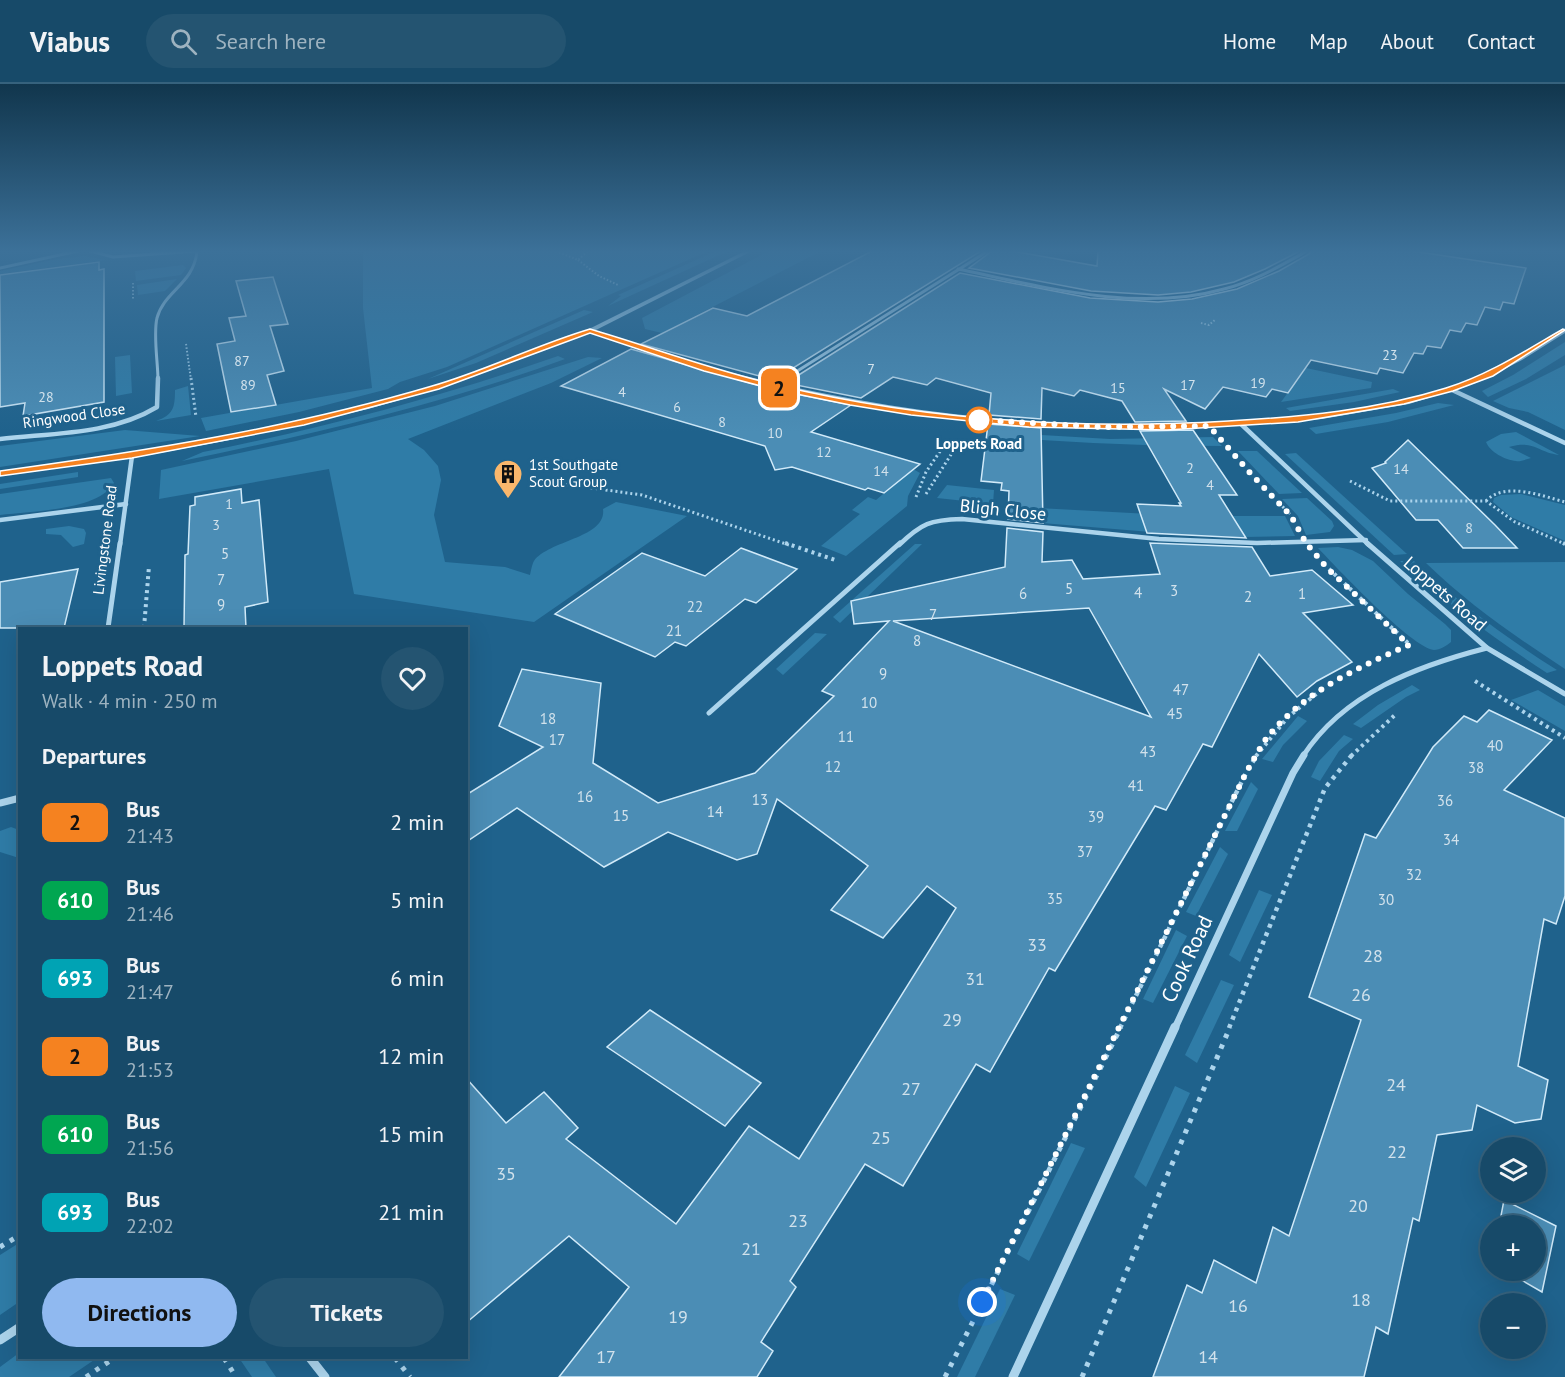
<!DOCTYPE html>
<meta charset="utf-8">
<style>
body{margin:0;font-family:"PT Sans",sans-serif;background:#245471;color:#f1f3f6;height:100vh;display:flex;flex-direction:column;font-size:22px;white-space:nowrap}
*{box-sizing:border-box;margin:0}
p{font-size:20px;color:#9eb3c0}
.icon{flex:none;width:33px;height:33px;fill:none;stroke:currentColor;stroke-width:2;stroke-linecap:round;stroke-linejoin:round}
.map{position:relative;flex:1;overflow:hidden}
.details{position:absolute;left:18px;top:543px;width:450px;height:732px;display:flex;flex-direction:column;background:#174a69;border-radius:0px;box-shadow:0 6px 24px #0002,0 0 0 2px #36627d}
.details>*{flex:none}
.badge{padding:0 12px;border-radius:9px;font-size:21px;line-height:39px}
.controls{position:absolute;left:1480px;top:1053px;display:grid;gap:12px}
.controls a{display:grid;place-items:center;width:66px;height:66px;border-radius:50%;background:#174a69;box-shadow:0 6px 24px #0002,0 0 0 2px #36627d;font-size:30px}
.you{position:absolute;width:30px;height:30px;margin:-15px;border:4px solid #fff;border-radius:50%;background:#1a73e8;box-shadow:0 0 0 9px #1a73e833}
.map>.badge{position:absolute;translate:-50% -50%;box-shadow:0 0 0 3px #fff}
h2{padding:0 24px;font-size:22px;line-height:54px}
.round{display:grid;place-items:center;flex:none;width:63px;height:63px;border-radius:32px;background:#245471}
.head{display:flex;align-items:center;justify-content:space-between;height:102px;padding:0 24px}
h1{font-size:28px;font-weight:700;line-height:45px}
.cta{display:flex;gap:12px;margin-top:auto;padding:12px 24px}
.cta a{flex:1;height:69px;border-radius:36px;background:#90b9f0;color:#111;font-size:24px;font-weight:700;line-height:69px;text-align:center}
.cta a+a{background:#245471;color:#f1f3f6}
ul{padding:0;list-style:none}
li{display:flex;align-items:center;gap:18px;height:78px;padding:0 24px}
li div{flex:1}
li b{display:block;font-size:22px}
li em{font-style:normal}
li .badge{min-width:66px;font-weight:700;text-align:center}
header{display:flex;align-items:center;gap:36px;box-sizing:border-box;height:84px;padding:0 30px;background:#174a69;border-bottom:2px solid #36627d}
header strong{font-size:28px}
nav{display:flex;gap:33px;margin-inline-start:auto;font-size:21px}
.search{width:420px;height:54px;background:#245471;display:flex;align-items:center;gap:15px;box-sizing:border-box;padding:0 21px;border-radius:33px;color:#9eb3c0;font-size:22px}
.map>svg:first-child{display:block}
.green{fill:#2f7ca7}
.building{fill:#4b8db5;stroke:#d1eaf9;stroke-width:1.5;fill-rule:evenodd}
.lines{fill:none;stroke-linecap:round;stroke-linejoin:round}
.path-far4{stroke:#acd4ec;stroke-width:2;stroke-dasharray:1.5 2;stroke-linecap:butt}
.path-far3{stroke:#acd4ec;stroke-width:3;stroke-dasharray:2 3;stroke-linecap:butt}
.path-far2{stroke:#acd4ec;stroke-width:4;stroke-dasharray:3 4;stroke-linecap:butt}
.path-far1{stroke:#acd4ec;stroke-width:4.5;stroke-dasharray:4 5;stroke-linecap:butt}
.path{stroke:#acd4ec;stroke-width:5;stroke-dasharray:4.5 7;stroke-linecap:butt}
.minor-far4{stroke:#acd4ec;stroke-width:3}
.minor-far3{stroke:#acd4ec;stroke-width:4.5}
.minor-far2{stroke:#acd4ec;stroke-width:5}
.minor-far1{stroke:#acd4ec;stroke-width:7}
.minor{stroke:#acd4ec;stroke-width:9}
.tertiary{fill:#acd4ec;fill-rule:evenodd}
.line{fill:#f58220;stroke:#fff;stroke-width:1.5}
.walk{stroke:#fff;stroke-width:6;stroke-dasharray:0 10.8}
.stop-dot{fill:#fff;stroke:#f58220;stroke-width:3}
.labels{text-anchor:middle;stroke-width:6;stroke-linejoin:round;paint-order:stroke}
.far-number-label{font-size:14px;fill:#d2e2ec}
.far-street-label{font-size:15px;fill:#fff;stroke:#1f628c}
.far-stop-label{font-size:15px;font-weight:bold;fill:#fff;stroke:#1f628c}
.far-poi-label{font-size:15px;fill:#fff;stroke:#1f628c;text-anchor:start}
.number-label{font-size:15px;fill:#d2e2ec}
.street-label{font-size:18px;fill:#fff;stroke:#1f628c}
.near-number-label{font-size:18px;fill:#d2e2ec}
.near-street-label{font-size:21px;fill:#fff;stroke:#1f628c}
</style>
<header>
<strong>Viabus</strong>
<div class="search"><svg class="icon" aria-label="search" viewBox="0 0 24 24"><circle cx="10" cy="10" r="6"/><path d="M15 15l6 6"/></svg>Search here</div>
<nav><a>Home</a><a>Map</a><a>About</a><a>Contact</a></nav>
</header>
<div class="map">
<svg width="1565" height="1293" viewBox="0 0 1565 1293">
<rect width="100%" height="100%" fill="#1f628c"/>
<g class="green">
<path d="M363,167h345l-261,116 -47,15 -12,7 -89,23 -93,19 -5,-13 171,-30 -9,-80z"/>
<path d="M716,167h12l-120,55 13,-10 -3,-1z"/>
<path d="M769,167h52l-159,82 -17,-4 -3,-11z"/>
<path d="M84,172l22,4 -106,14v-3l57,-12z"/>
<path d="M183,181l3,3 -5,7 -45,6 -1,-10z"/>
<path d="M177,195l-12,12 -27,4 -1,-10z"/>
<path d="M584,226l9,2 -117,51 -48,16z"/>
<path d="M1565,258v13l-39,24 -38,18 -6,-6 31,-16z"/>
<path d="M130,271l2,38 -16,3 -1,-39z"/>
<path d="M558,272l7,3c-125,46 -253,75 -383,102l21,-9c121,-24 238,-55 355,-96z"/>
<path d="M588,273l14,1 -51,25 -143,56 16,11 14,16 3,14 -7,35 11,47 60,5 25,8c1,-4 2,-11 4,-14 15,-21 73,-23 69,-52l13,-7 71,14 -153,106 -180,-28 -25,-125 -170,30 2,-29 135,-29 139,-35z"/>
<path d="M1565,281v65l-37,-18 -19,-4 -16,-7z"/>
<path d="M1306,284l66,14 -1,6 -90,14z"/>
<path d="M188,302l3,29 -35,6c17,-6 19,-13 19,-31z"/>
<path d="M1393,305l7,3 -46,10 -64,9 -4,-3z"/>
<path d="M1438,319l16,2 -66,17 -72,12 -7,-6 87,-15z"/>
<path d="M125,346l75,6 -200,31v-21z"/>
<path d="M992,348l118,7 103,-2 9,9c-77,0 -153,-3 -230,-10z"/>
<path d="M1516,348l43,23c-23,-3 -24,-15 -50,-8l22,11c-5,1 -11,4 -15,3 -11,-1 -26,-9 -30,-19l15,-8z"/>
<path d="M1238,367h19l45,42 -23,1z"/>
<path d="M1296,369l111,101 -13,1 -109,-101z"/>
<path d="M913,385l7,4 -12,23 -1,10 -61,50 -25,-10 39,-32 -8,-4 16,-13 8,3z"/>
<path d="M78,388v5l-78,12v-5z"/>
<path d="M111,394l3,5c-16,28 -84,28 -114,32v-21z"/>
<path d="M947,401l47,5 -1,14 -56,-6z"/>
<path d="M1521,410l44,11v36l-54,-24 -18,-15 1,-4 7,-3z"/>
<path d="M1307,414l25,23 2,5 -4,6 -24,3 -8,-19 -16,-17z"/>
<path d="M1038,424l149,8 12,20 -157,-13z"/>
<path d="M1233,432h52l10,20 -51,1z"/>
<path d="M69,442l15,3 2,4 -2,11 -11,3 -12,-12 -15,-1v-5z"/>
<path d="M915,460h7l-82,79 -7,-6z"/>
<path d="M1338,463l14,3 21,11 35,33 37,30 6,6v12c-5,4 -11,8 -17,8 -22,-2 -98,-83 -116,-102z"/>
<path d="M1400,477h14c44,41 92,77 143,109l-10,3c-52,-34 -101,-70 -147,-112z"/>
<path d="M1565,478v107c-49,-32 -97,-65 -139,-106z"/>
<path d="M815,549l12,1 -44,41 -7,-6z"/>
<path d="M1412,601l8,5 -14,7 -45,31 -8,-4 25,-19z"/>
<path d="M1538,606l27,16v25l-54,-31z"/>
<path d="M1298,632l9,5 -24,24 -10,17 -11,-3z"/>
<path d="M1344,651l9,4 -14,12 -19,30 -9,-4 8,-16z"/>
<path d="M1251,698l7,7 -21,42h-12z"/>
<path d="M11,743l8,3v28l-19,-6v-21z"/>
<path d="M1220,763l8,7 -32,62 -10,-4z"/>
<path d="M1259,806l13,5 -32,67 -11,-7z"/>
<path d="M1176,846l11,6 -34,67 -10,-4z"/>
<path d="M1221,896l13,5 -37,78 -12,-8z"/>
<path d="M1175,1002l15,7 -44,94 -12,-10z"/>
<path d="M1071,1059l14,5 -56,113 -12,-7z"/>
<path d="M19,1159v59l-19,13v-60z"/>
<path d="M1000,1205l15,6 -40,82h-18z"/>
<path d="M19,1269l1,5h77l-28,19h-69v-10z"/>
<path d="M239,1274h24l13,19h-24z"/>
</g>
<g class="building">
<path d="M872,167h109l-207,129 -133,-36 72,-36 34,8z"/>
<path d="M992,167h20l85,15 1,-15h202l-35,18 -31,13 -43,10 -33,3 -67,-4 -122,-23z"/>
<path d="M1311,167h101l114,17 -12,36 -11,-2 -3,8 -15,-3 -8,18 -11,-2 -5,9 -11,-2 -9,18 -14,-2 -4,8 -9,-1 -11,20 -23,-5 -3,6 -66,-14 -23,33 -16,-4 -6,8 -43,-10 -18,22 -41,-20 22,32 -51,1 -13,-21 -42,-11 -6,6 -32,-8 -1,31 -52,-4 2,-22 -55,-15 -9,7 -34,-8 -32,21 -75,-15 174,-110 130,25 68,4 34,-3 45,-10 42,-18 30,-17z"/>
<path d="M99,178v8l5,-1v133l-81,14 2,-13 -25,4v-132z"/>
<path d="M273,193l15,47 -18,2 14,45 -17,4 9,30 -45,7 -14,-68 18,-3 -6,-23 17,-2 -10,-35z"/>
<path d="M631,265l137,39 2,3 6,-1 75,15 -40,27 109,32 -36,29 -16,-5 -3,2 -73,-23 -17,3 -10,-24 -204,-60z"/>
<path d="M988,340l53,4 2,95 -35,-4 1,-28 -8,-1 1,-7 -21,-2z"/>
<path d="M1193,346l44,65h-18l27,43 -99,-5 -10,-29 44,2 -2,-3h2l-41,-72z"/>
<path d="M1408,356l87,85 22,23h-54l-25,-28h-22l-44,-52 14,-5 -1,-1z"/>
<path d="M241,405l1,14 17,-3 9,102 -23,5 1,21h-62l1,-73 3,-1 2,-48 5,-1v-8z"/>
<path d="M1007,444l36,4 -1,30 30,-2 11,19 77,-5 -10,-31 102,4 18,29 42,-6 41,35 -50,8 49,49 -35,19 -20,16 -38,-43 -47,93 -9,-3 -37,66 -11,-4 -100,165 -6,-3 -59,104 -14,-8 -73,122 -38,-22 -75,117 6,6 -35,55 12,9 -16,26h-198l70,-90 -60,-51 -103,87v-245l40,45 38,-31 34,36 -12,11 110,85 73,-98 50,33 157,-251 -29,-22 -44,52 -52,-28 37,-44 -91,-67 -20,55 -20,6 -69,-28 -64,35 -87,-59 -51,34v-47l77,-48 -44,-21 23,-57 79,14 -8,80 65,40 97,-30 79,-77 -12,-5 67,-70 -35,3 -3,-23 154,-34zM1089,524l62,109 -258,-96z"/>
<path d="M741,464l56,21 -41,34 -11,-4 -59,47 -11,-4 -20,15 -100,-43 87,-61 63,23z"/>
<path d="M78,485l-14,59h-64v-46z"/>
<path d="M1489,626l63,30 -48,50 61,28v78l-9,28 -12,-5 -26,147 30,14 -7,39 -26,4 -38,-18 -5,25 -35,5 -18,86 -6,-3 -25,116 -12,-7 -12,50h-211l34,-92 15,8 12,-33 42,23 17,-56 16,9 72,-216 -52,-23 56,-163 11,4 57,-91 31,-31 13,6z"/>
<path d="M650,926l111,73 -36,43 -118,-79z"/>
<path d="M1504,1116l52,26 -14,66 -38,-22h32v-44h-37z"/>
</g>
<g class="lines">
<g class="path-far4">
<path d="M433,167l-1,2 6,-2"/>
<path d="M556,167l22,9 10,-9"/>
<path d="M578,176l21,16 19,9"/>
<path d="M133,199v17"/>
<path d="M1201,239l8,2 6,-5"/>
<path d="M186,260l5,36"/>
</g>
<g class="path-far3">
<path d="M191,294l5,39"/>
<path d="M1350,397l40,20h96l29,21 50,22"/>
<path d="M556,399l86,12 147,50"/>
<path d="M926,410l31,-49"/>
<path d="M916,413l10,-25 19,-28"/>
<path d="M1486,417c19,-20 56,-5 79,1"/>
<path d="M1279,419l11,11"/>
</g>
<g class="path-far2">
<path d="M785,459l53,18"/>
<path d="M1563,459l2,1"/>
<path d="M1329,485l80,75"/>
<path d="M144,544l5,-62"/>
<path d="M1475,597l90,57"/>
<path d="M1256,672l32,-39 33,-27"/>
<path d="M1351,672l44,-41"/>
</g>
<g class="path-far1">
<path d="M1120,944l127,-257 10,-16"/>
<path d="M1229,944l96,-240 27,-33"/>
</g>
<g class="path">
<path d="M0,1163l20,-12"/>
<path d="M224,1274l12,19"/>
<path d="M395,1274l15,19"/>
<path d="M86,1293l28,-19"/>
<path d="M945,1293l176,-350"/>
<path d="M1082,1293l148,-350"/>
</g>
<g class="minor-far4">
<path d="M90,167l23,6 84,-6c-3,33 -33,40 -40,67 -4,16 1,45 1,62"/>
<path d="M0,184l78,-17"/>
<path d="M958,185c85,18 180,44 266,20 31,-8 56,-23 83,-38"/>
<path d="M783,296l205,-129"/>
</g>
<g class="minor-far3">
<path d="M772,303l14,-9"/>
<path d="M1450,305l115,54"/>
<path d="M1241,340l128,121"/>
<path d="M0,355c52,-6 111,-4 157,-32l1,-29"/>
<path d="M0,436l126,-16"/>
<path d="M120,461l12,-89"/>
<path d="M899,461c23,-22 31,-25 63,-26l197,20 98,4 109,-3"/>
</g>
<g class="minor-far2">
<path d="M1367,459l120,105 78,46"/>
<path d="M108,544l12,-85"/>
<path d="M709,629l191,-170"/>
<path d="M1303,672c41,-63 114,-90 184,-108"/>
</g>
<g class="minor-far1">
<path d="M0,719l20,-5"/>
<path d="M1175,944l118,-255 11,-18"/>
</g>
<g class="minor">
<path d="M0,1256l20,-13"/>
<path d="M310,1274l15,19"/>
<path d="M1013,1293l162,-350"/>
</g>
<path class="tertiary" d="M745,167h7l-158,80c54,17 108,35 164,48 153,37 310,52 467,43 90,-5 182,-12 265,-50 26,-12 49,-28 73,-43l2,-1v5l-43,27 -29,15 -26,11 -58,18 -87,15 -57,5 -87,5h-86l-85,-5 -85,-9 -84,-14 -83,-18 -85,-24 -81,-26 -151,56 -70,20 -133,30 -103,19 -132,18v-4l132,-18 103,-19 132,-30 67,-18 153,-57z"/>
</g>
<linearGradient id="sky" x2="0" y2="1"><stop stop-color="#11364d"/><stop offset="0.48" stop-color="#3c7199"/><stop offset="1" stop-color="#3c7199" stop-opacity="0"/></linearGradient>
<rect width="1565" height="348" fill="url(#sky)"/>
<path class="line" d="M590,245c61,18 120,40 183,55 148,36 303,46 455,37 73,-4 148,-11 218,-33 42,-13 79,-37 117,-59l2,1 -72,46 -40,15 -49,13 -106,18 -131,8 -138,-3 -118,-12 -61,-10 -78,-16 -68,-18 -114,-38 -151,56 -135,36 -172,33 -132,18v-5c146,-20 290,-43 432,-85 53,-15 104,-41 158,-57z"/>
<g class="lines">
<path class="walk" d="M979,336l121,7 109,-1 43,49 39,41 15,27 21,25 82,77c-52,23 -106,47 -143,94 -7,10 -13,22 -19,32l-265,531"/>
</g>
<defs>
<g id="building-pin" transform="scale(1.5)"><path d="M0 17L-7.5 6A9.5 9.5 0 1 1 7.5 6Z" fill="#fab76c" stroke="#1f628c"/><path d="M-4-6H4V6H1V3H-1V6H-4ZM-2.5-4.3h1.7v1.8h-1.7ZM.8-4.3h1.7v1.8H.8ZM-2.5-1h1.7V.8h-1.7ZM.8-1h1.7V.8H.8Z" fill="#111"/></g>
</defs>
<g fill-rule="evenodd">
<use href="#building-pin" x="508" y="390"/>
</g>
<circle class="stop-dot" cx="979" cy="336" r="12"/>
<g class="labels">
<g class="far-number-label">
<text x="1390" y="276">23</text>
<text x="242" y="282">87</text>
<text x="871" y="290">7</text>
<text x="1258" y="304">19</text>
<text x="248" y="306">89</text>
<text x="1188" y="306">17</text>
<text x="1118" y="309">15</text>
<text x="622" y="313">4</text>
<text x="46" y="318">28</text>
<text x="677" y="328">6</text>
<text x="722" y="343">8</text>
<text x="775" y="354">10</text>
<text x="824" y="373">12</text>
<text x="1190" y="389">2</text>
<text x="1401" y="390">14</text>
<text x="881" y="392">14</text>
<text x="1210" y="406">4</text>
<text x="229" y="425">1</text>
<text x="216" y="446">3</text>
<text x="1469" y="449">8</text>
</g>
<g class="far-street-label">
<text transform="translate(74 332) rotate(-8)" y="5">Ringwood Close</text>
<text transform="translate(105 456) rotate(-83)" y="5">Livingstone Road</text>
</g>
<g class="far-stop-label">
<text x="979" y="365">Loppets Road</text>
</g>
<g class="far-poi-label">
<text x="529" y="386">1st Southgate<tspan x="529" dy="17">Scout Group</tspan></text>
</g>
<g class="number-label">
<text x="225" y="475">5</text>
<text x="221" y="501">7</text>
<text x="1069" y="510">5</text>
<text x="1174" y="512">3</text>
<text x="1138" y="514">4</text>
<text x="1023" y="515">6</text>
<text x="1302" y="515">1</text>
<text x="1248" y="518">2</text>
<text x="221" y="526">9</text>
<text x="695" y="528">22</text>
<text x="933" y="536">7</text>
<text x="674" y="552">21</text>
<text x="917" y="562">8</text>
<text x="883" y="595">9</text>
<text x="1181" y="611">47</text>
<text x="869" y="624">10</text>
<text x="1175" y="635">45</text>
<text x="548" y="640">18</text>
<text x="846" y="658">11</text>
<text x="557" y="661">17</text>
<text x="1495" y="667">40</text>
<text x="1148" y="673">43</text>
<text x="833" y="688">12</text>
<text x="1476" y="689">38</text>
<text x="1136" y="707">41</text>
<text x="585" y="718">16</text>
<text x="760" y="721">13</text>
<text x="1445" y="722">36</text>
<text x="715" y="733">14</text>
<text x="621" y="737">15</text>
<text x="1096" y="738">39</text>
<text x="1451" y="761">34</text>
<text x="1085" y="773">37</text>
<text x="1414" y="796">32</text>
<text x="1055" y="820">35</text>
<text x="1386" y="821">30</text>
</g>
<g class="street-label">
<text transform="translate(1003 426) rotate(6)" y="6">Bligh Close</text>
<text transform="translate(1445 510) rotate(41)" y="6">Loppets Road</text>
</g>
<g class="near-number-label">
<text x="1037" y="867">33</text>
<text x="1373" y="878">28</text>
<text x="975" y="901">31</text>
<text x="1361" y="917">26</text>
<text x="952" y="942">29</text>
<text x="1396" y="1007">24</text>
<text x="911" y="1011">27</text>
<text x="881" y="1060">25</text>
<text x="1397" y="1074">22</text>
<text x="506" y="1096">35</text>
<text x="1358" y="1128">20</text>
<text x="798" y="1143">23</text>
<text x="751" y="1171">21</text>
<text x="1361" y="1222">18</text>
<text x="1238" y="1228">16</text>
<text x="678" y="1239">19</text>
<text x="606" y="1279">17</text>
<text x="1208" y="1279">14</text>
</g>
<g class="near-street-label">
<text transform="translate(1187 875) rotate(-65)" y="7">Cook Road</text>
</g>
</g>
</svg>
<div class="controls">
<a><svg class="icon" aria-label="layers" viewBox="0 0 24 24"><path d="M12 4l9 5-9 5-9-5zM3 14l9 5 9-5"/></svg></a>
<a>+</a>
<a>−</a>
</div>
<div class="you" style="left:982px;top:1218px"></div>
<b class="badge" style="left:779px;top:304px;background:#f58220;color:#111">2</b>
<section class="details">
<div class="head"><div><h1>Loppets Road</h1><p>Walk · 4 min · 250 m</p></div><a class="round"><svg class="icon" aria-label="heart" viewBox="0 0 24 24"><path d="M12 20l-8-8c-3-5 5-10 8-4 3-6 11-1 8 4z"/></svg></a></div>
<h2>Departures</h2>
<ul>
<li><span class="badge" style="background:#f58220;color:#111">2</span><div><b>Bus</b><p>21:43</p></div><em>2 min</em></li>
<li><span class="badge" style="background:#00a651;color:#fff">610</span><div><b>Bus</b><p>21:46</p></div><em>5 min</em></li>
<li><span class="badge" style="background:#00a3b4;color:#fff">693</span><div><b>Bus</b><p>21:47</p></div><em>6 min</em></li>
<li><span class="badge" style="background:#f58220;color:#111">2</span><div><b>Bus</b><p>21:53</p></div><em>12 min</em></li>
<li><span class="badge" style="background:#00a651;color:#fff">610</span><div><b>Bus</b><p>21:56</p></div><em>15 min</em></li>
<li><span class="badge" style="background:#00a3b4;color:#fff">693</span><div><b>Bus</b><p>22:02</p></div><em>21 min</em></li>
</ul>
<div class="cta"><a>Directions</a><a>Tickets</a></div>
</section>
</div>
